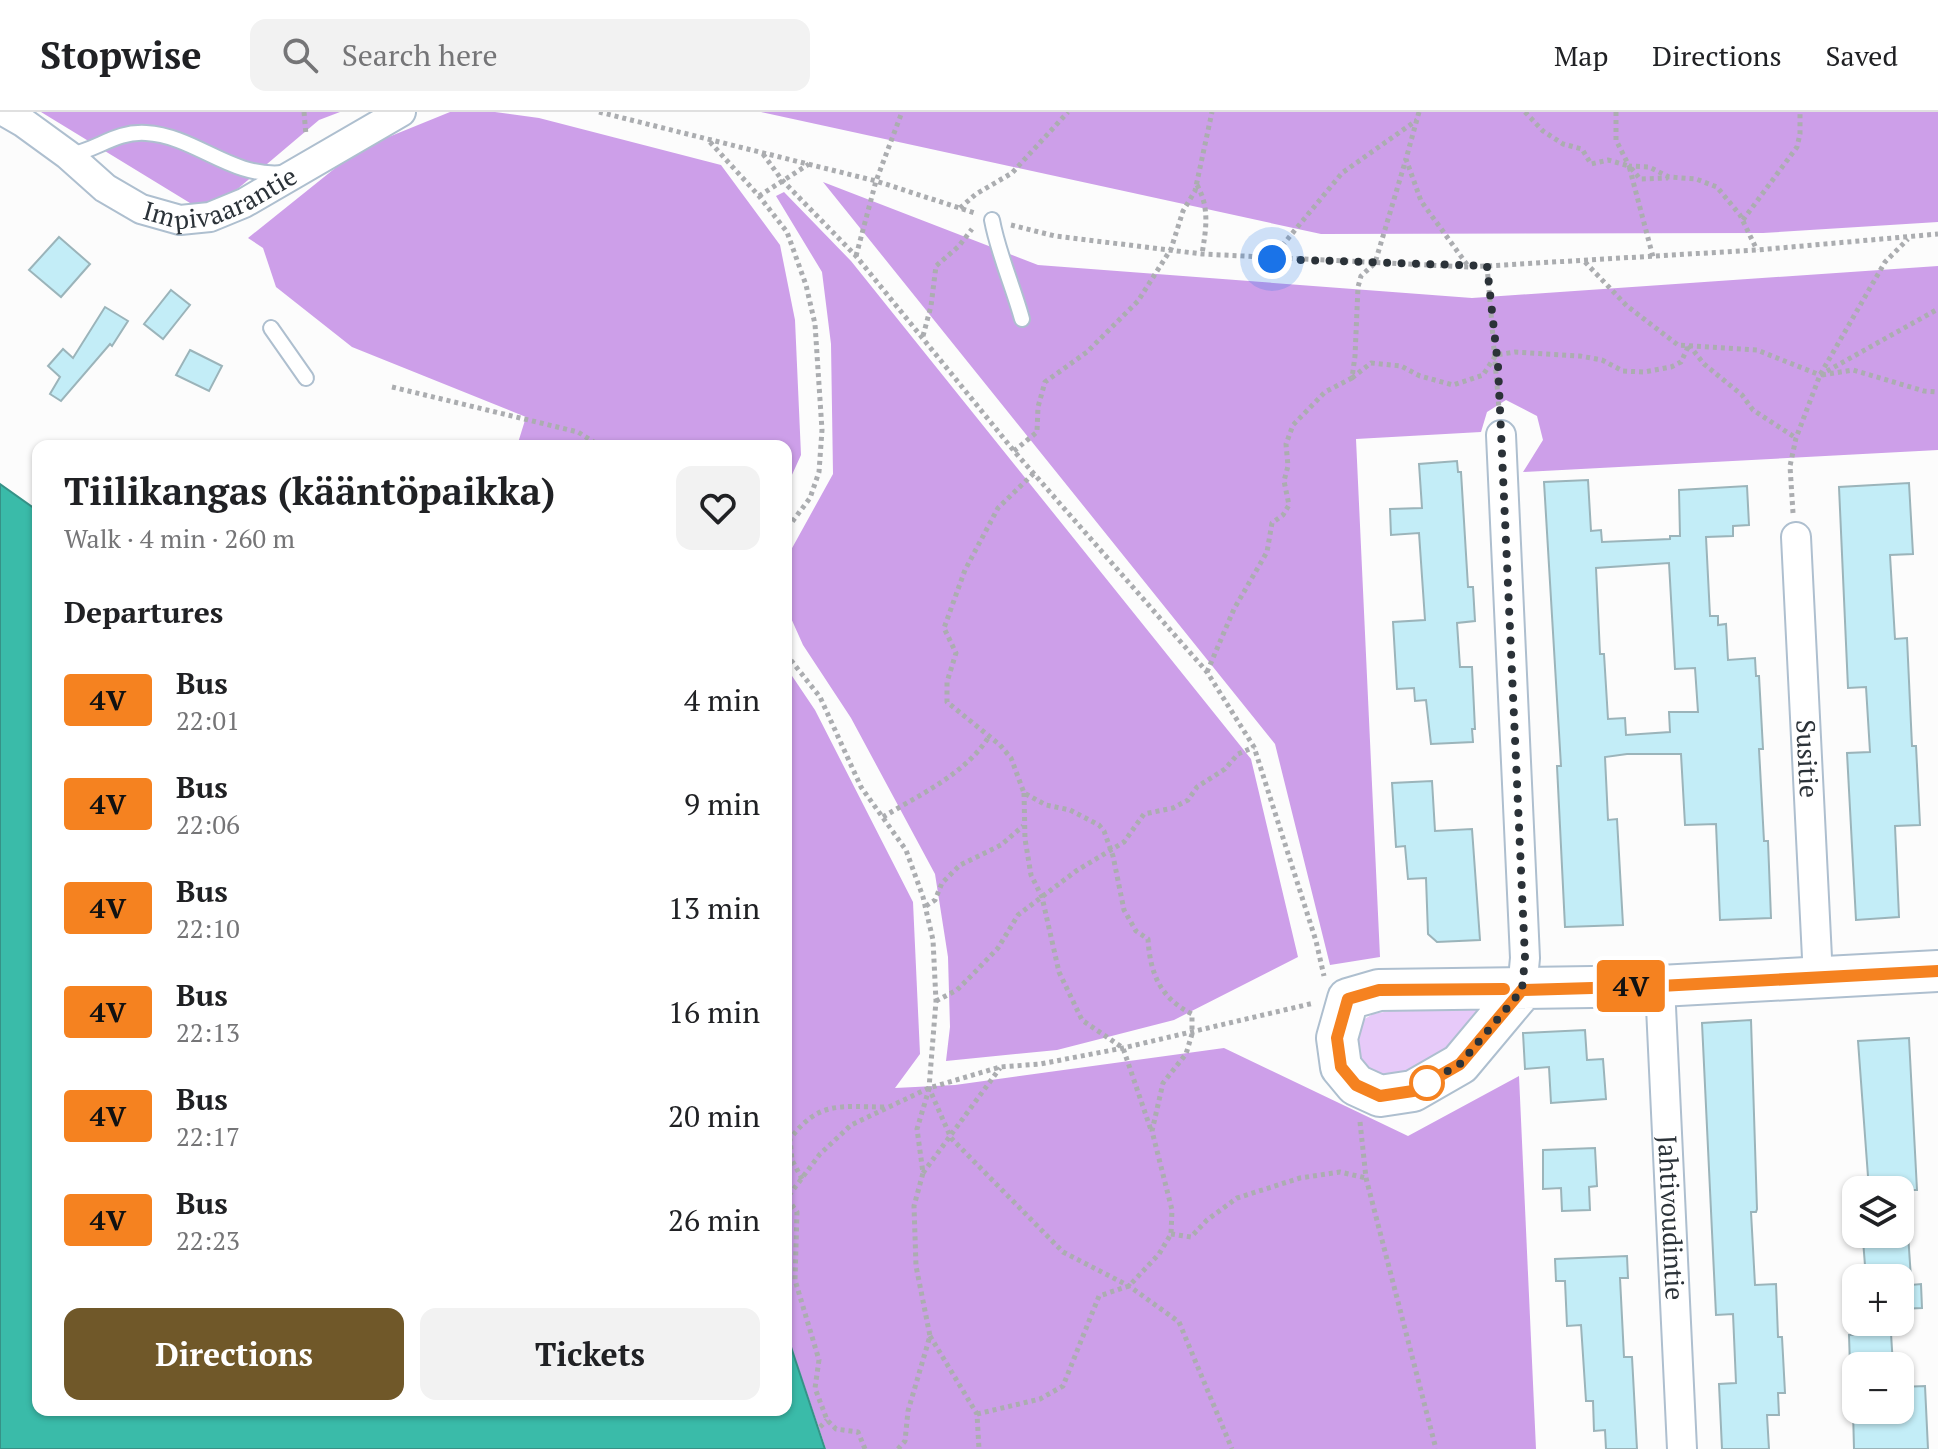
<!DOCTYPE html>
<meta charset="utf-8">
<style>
body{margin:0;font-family:"PT Serif",serif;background:#f2f2f2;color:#202124;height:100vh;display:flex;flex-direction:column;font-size:30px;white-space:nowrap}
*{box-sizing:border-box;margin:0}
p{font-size:26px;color:#757577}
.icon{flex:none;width:44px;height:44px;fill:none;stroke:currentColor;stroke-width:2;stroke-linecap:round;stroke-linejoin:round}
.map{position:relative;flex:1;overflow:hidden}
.side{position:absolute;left:32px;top:328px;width:760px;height:976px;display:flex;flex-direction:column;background:#fff;border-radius:16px;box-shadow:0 2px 6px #0004}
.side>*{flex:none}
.badge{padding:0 16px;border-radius:6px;font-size:28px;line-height:52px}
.tools{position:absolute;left:1842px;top:1064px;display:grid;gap:16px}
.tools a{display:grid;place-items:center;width:72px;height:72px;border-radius:16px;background:#fff;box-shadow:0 2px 6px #0004;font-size:40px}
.you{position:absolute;width:40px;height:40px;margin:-20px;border:6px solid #fff;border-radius:50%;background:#1a73e8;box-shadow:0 0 0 12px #1a73e833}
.map>.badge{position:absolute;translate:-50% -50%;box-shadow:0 0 0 4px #fff}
h2{padding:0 32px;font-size:30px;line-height:72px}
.round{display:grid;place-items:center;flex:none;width:84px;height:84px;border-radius:16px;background:#f2f2f2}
.head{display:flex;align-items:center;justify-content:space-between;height:136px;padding:0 32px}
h1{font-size:38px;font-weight:700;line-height:60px}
.button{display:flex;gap:16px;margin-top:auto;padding:16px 32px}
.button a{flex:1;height:92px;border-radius:16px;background:#705829;color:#fff;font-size:32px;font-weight:700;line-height:92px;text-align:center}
.button a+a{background:#f2f2f2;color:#202124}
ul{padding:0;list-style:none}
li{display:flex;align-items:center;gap:24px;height:104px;padding:0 32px}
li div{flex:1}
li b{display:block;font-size:30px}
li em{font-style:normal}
li .badge{min-width:88px;font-weight:700;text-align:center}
header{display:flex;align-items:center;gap:48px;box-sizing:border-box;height:112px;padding:0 40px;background:#fff;border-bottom:2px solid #e0e0e0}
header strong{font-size:38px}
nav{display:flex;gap:44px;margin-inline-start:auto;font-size:28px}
.search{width:560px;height:72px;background:#f2f2f2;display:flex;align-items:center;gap:20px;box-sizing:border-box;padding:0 28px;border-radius:16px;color:#757577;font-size:30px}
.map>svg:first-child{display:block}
.green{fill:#e7caf9}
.forest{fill:#cd9fe9}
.water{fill:#3abba9;stroke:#369287;stroke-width:2}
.building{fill:#c3edf7;stroke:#9bb4ba;stroke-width:2;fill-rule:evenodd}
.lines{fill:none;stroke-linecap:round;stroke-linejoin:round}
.lane-casing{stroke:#aebfcf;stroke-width:18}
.street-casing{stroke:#aebfcf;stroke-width:32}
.secondary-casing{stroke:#aebfcf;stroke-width:44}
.path{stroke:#abadb0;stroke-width:5;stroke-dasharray:4 4;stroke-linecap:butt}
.lane{stroke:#fff;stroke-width:14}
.street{stroke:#fff;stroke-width:28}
.secondary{stroke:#fff;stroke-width:40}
.line-casing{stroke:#fff;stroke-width:18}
.line{stroke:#f58220;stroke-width:12}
.walk{stroke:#2b3238;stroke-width:8;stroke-dasharray:0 14.4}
.stop-dot{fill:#fff;stroke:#f58220;stroke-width:4}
.labels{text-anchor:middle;stroke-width:6;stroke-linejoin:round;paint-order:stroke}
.street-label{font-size:26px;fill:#2b3238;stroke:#fff}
</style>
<header>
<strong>Stopwise</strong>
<div class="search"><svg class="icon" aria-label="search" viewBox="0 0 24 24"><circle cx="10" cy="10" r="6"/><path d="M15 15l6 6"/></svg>Search here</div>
<nav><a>Map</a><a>Directions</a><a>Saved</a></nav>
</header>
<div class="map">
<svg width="1938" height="1337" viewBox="0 0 1938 1337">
<rect width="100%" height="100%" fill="#fcfcfc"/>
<path class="green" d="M1495,890l-25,38 -76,42 -31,-8 -12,-47 22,-13 50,-9z"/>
<g class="forest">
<path d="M41,0h299l-21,8 -111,94z"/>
<path d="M450,0h45l44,6 182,47 59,80 15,75 6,135 -15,33v-42h-269l9,-29 -174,-70 -76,-60 -13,-39 -15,-10 111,-89z"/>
<path d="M761,0h1177v110l-175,11 -442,1z"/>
<path d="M823,70l215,83 434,33 466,-32v184l-415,22 20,-32 -6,-24 -31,-16 -19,12 -6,20 -125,7 24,518 -50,8 -55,-221z"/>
<path d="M784,80l67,69 400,498 47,198 -124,63 -117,30 -111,11 4,-34 -2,-70 -13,-83 -84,-156 -48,-73 -17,-38v-48l47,-85 -2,-130 -9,-72 -46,-76z"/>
<path d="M786,555l29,43 98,192 7,152 -25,34 60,-3 269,-37 184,88 111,-60 17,373h-710l-40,-118z"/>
</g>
<path class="water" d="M0,372l38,27v899h748v-78l39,117h-825z"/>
<g class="building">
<path d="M59,125l31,27 -29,33 -32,-27z"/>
<path d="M171,178l19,15 -27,34 -19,-15z"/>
<path d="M105,195l23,14 -16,25 -2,-2 -49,57 -11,-7 10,-17 -12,-11 15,-17 10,9z"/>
<path d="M190,238l32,16 -13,25 -33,-16z"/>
<path d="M1457,349l1,11h3l7,115h5l2,34 -18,2 3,44h12l3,62h-3l1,13 -42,2 -5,-44 -11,1 -1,-13 -17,1 -4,-67 32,-2 -6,-87 -28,2 -1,-26 32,-1 -3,-44z"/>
<path d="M1588,368l3,51 10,-1 1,12 68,-3v-3h10l-1,-46 68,-4 2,39 -16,1v10l-27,1 4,79h8v9l8,-1 2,36 27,-2 1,18h3l4,73h-4l5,92h4l3,77 -51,2 -4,-96 -31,1 -4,-71h-54l-22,3 3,63 9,-1 6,106 -58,2 -8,-161h4l-17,-284zM1669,451l6,106 20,-1 3,44h-29l1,20 -44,3 -1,-17 -17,1 -4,-65h-4l-4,-86z"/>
<path d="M1909,371l4,71 -23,1 5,84 12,-1 5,108h4l4,79 -25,1 4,91 -43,3 -9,-167 23,-1 -4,-65 -18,1 -9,-201z"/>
<path d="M1432,669l3,50 37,-2 8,111 -43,2 -9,-8 -2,-56 -18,1 -3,-33 -9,1 -4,-64z"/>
<path d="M1751,908l6,189 -1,3h-5l4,73 21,-1 2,53h4l3,56h-7l1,22h-12l2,34h-47l-3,-65 17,-1 -3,-69 -17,1 -14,-292z"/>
<path d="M1585,918l2,30 16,-1 3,40 -55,4 -2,-36 -24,2 -2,-36z"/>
<path d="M1909,926l8,152h-48l-11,-149z"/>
<path d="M1595,1036l2,38 -8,1 1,23 -28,1 -1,-23 -18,1v-39z"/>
<path d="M1879,1122h29l3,44h-45l-3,-38h16z"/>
<path d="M1627,1144l1,22h-8l4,79h8l5,92h-31l-1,-19 -11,1 -1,-30h-7l-5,-76 -14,1 -2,-45h-9l-1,-22z"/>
<path d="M1921,1172l1,24 -22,1v-23z"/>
<path d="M1891,1221l2,33h-43l-1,-31z"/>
<path d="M1925,1274l3,63h-74l-1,-39h47v-23z"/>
</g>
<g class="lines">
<g class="lane-casing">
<g id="lane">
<path d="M68,43c29,-4 46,-24 78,-22 50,3 84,45 137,40"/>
<path d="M992,108c6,33 21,66 30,99"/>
<path d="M271,216l35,50"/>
</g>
</g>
<g class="street-casing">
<g id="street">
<path id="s1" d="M5,0l19,11 44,32 37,33 36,21 39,11 30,-3 34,-14 157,-91"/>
<path d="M1501,323l24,523 -3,32"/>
<path id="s2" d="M1796,425l22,441"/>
<path id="s3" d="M1660,874l22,463"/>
</g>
</g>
<g class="secondary-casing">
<path id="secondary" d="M1522,878l-62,74 -47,27 -33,5 -24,-11 -15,-18 -4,-29 11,-39 31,-9 281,-4 278,-15"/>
</g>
<g class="path">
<path d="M304,0l2,23"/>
<path d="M599,0l277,69 99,32"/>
<path d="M1419,0l-13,47 15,42 47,65"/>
<path d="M1525,0l18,19 20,13 19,5 9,15 17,-4 21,6 24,91"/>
<path d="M1616,0v28l13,26 20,1 20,10 27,2 21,8 23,28 17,35"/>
<path d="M710,30l49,54 28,36 19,53 9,39 7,106 -3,42 -9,26 -24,32"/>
<path d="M763,42l19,26 74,76 158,195 193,221 47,75 62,194 8,35"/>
<path d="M1631,56l9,11 28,-1"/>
<path d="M1197,73c13,23 9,44 5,69"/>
<path d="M759,84l50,-32"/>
<path d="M960,96l16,-14 36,-21 56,-61"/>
<path d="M1743,108l54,-73 3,-13v-22"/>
<path d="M1011,113l44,11 147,18 267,13 288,-17 181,-16"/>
<path d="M856,144l20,-75 26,-69"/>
<path d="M1272,146l70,-85 75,-53"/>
<path d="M1585,150l42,44 51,39 79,5 63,25 118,-66"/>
<path d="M1487,154l12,143"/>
<path d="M923,224l8,-30 5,-40 23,-20 13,-17"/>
<path d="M1689,233l15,19 38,31 11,15 43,28"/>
<path d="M1822,263l31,-5 71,21 14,1"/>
<path d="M1352,266l19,-15 30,3 19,10 33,9 30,-10 13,-20 19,-3 65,4 22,4 21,11 21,1 27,-5 10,-5 8,-17"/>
<path d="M392,275l186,45 22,14"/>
<path d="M1014,339l23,-19 1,-25 7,-25 42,-30 51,-51 33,-52 12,-38 12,-20 17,-79"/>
<path d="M1793,401l-3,-47 6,-28 24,-63 65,-113 23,-23"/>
<path d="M786,542l34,43 41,90 45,63 17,47 10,43 3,61 -7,87 22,50 112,114 66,34 50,36 53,127"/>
<path d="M1207,560l27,-63 33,-57 5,-29 11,-8 6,-10 -5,-24 4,-15 -2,-22 7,-19 32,-33 27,-14 3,-22 3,-69 3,-11 14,-13 31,-104"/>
<path d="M1024,681l1,46 6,36 11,22 17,75 23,48 41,28 28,82"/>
<path d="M883,705c36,-22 82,-43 105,-79"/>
<path d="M926,794l9,-6 7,-17 18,-18 41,-20 22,-19"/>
<path d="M936,889l21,-11 16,-16 25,-26 20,-33 58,-44 48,-29 20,-28 29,-6 15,-8 9,-13 28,-18 13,-15 16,-7"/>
<path d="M1360,1010l6,56 70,271"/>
<path d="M923,1061l77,-105"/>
<path d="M802,1067l-10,-19 -2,-21c29,-39 51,-32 95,-32"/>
<path d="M1171,1122l20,3 16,-17 30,-22 63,-20 40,-6 26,6"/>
<path d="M930,1224l47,78 2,35"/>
<path d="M977,1302l63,-15 23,-13 36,-90 30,-10 30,-32 12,-20 1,-24 -20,-79 11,-48 23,-29 6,-20v-20c-32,-16 -42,-41 -44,-75l-12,-8 -12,-21 -11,-54 -9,-25 -5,-6 -29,-15 -24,-5 -22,-12 -13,-35 -11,-13 -53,-43v-20l9,-29 -12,-25 21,-58 33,-62 36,-35"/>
<path d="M820,1315l7,-7"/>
<path d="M865,1337l-7,-17 -22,-3 -9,-9 -12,-32 4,-28 -24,-80 2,-68 -10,-14 33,-44 31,-29 78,-37 71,-21 40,-3 83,-16 191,-45"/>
<path d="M898,1337l7,-8 3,-30 22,-75 -14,-70 -2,-60 9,-33 -6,-44 12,-40"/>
</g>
<use href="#lane" class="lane"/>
<use href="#street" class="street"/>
<use href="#secondary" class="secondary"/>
</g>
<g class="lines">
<g class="line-casing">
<path id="line" d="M1504,877l-125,1 -31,9 -11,39 4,29 15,18 24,11 33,-5 47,-27 62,-74 138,-4 278,-15"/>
</g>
<use href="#line" class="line"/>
<path class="walk" d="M1272,147l215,7 11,100 27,592 -3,32 -62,74 -33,19"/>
</g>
<circle class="stop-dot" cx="1427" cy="971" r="16"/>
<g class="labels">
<g class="street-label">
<text dy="9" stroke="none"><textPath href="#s1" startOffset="252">Impivaarantie</textPath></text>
<text dy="9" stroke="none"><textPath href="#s2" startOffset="222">Susitie</textPath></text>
<text dy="9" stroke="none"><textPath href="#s3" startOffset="232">Jahtivoudintie</textPath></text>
</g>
</g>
</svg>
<div class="tools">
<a><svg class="icon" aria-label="layers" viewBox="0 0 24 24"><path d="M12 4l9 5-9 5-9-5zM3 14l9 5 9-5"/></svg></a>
<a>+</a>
<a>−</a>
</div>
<div class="you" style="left:1272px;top:147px"></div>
<b class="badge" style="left:1631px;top:874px;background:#f58220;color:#111">4V</b>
<section class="side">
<div class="head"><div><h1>Tiilikangas (kääntöpaikka)</h1><p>Walk · 4 min · 260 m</p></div><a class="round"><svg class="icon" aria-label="heart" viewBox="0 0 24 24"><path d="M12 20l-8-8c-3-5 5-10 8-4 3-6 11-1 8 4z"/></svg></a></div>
<h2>Departures</h2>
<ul>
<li><span class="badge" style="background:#f58220;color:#111">4V</span><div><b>Bus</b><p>22:01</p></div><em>4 min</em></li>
<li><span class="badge" style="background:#f58220;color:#111">4V</span><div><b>Bus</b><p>22:06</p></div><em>9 min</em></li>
<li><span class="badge" style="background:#f58220;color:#111">4V</span><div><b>Bus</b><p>22:10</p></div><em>13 min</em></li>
<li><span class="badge" style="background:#f58220;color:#111">4V</span><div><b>Bus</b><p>22:13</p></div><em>16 min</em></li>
<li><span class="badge" style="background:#f58220;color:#111">4V</span><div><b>Bus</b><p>22:17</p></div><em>20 min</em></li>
<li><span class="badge" style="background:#f58220;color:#111">4V</span><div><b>Bus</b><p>22:23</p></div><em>26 min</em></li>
</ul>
<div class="button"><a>Directions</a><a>Tickets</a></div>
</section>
</div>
